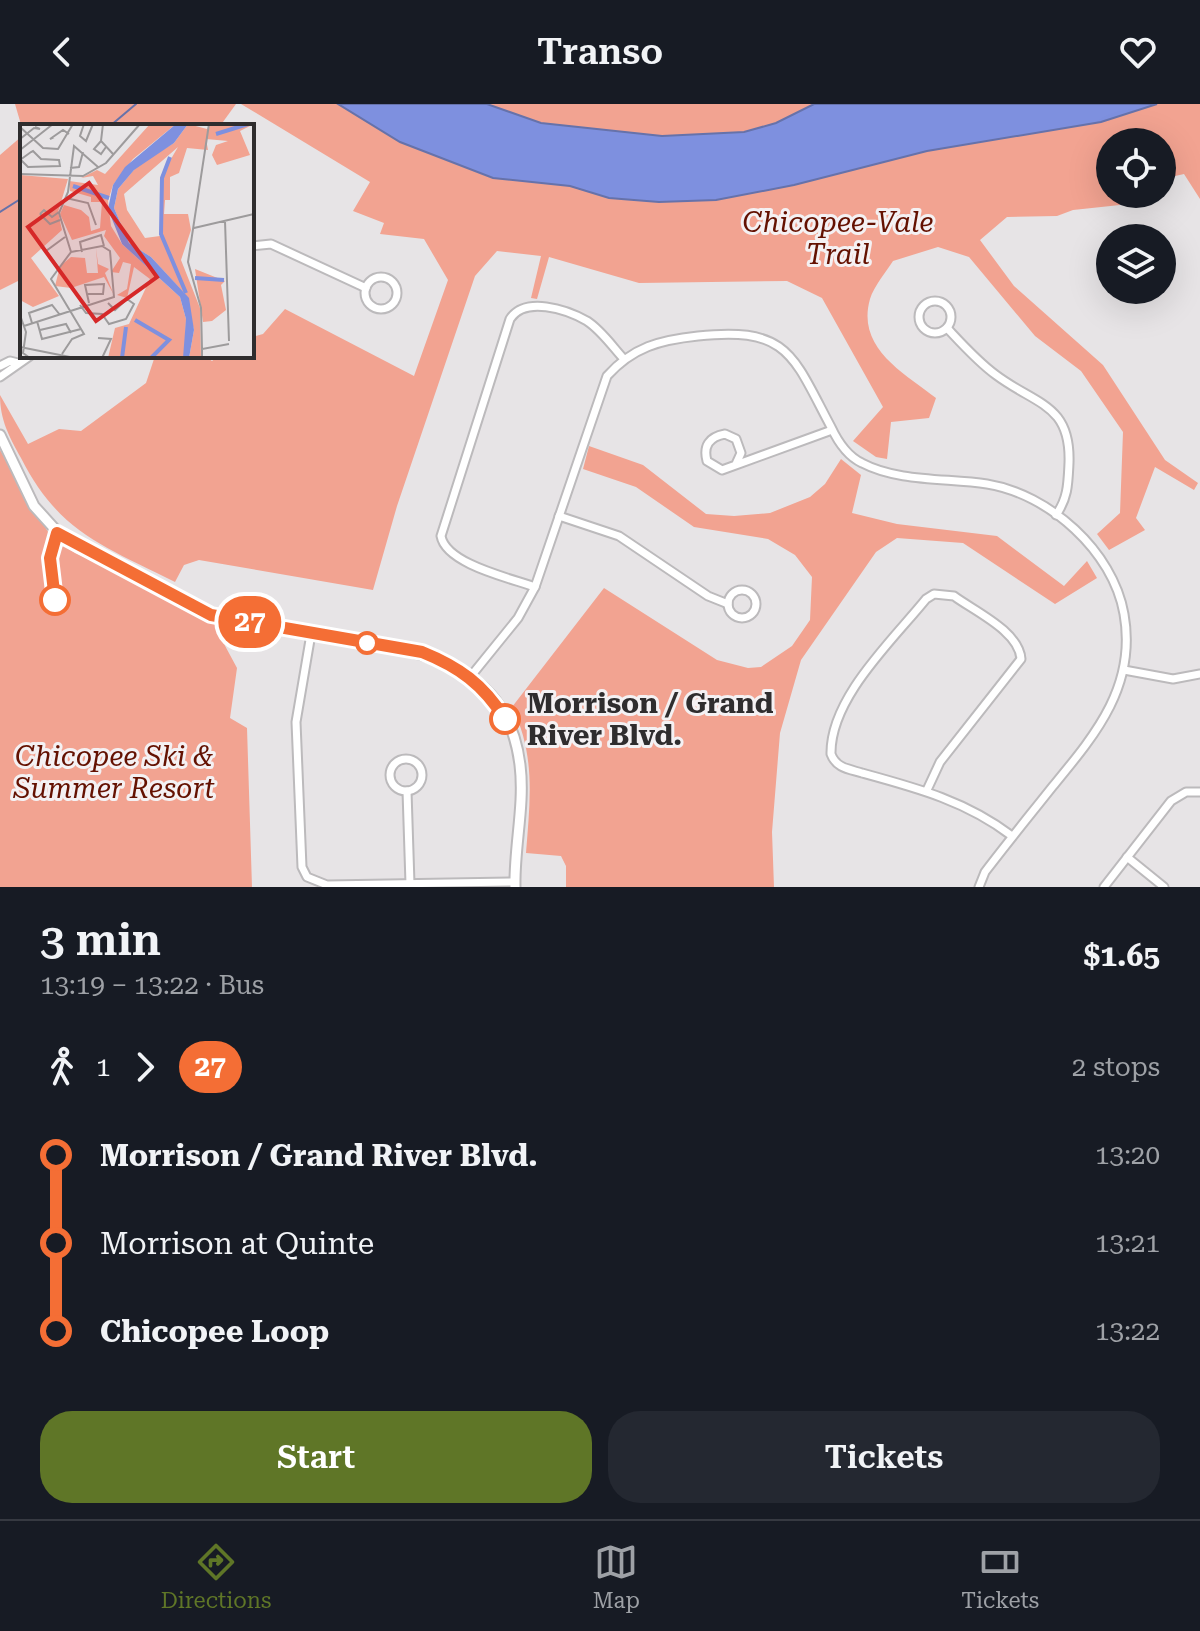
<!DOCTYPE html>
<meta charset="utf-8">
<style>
body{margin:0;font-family:"Roboto Serif",serif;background:#242831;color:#f1f3f6;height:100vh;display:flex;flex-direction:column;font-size:30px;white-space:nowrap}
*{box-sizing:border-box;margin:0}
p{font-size:26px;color:#9ea1a6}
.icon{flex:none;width:44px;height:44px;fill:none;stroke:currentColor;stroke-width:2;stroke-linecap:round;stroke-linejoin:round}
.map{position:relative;height:783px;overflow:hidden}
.details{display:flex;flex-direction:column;background:#171b24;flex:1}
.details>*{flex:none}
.badge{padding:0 16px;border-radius:26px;font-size:28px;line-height:52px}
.controls{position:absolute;left:1096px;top:24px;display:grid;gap:16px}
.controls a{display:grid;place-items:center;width:80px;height:80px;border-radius:50%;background:#171b24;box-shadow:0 8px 32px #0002;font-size:40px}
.map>.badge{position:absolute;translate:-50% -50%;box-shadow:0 0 0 4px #fff}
.legs{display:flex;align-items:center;gap:12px;height:88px;padding:0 40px;font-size:26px}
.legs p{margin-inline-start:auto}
.overview{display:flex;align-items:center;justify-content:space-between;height:136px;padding:0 40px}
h1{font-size:44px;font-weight:600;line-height:60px}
.action{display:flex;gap:16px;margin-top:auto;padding:16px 40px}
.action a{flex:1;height:92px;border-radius:32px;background:#5f7627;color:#fff;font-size:32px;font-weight:600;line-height:92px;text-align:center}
.action a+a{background:#242831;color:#f1f3f6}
ul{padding:0 40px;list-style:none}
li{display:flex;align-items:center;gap:28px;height:88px;font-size:30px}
li i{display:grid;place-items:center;width:12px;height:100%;margin:0 10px;background:currentColor}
li i::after{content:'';width:20px;height:20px;margin:-10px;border:6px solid;border-radius:50%;background:#171b24}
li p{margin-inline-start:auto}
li:first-child i{background:linear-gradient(#0000 50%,currentColor 0)}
li:last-child i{background:linear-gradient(currentColor 50%,#0000 0)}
header{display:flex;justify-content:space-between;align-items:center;height:104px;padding:0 40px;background:#171b24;font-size:36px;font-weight:600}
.menu{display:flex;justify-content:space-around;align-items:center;height:112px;border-top:2px solid #363941;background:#171b24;font-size:22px;color:#9ea1a6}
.menu a{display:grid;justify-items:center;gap:4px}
.menu .current{color:#5f7627}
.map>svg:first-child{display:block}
.green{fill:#f2a391}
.water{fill:#7e90df;stroke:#6672aa;stroke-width:2}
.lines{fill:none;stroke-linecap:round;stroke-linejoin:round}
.stream{stroke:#6672aa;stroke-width:2}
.minor-casing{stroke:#bcbabc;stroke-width:11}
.tertiary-casing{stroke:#bcbabc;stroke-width:13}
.minor{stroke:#fff;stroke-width:7}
.tertiary{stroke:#fff;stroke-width:9}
.line-1-casing{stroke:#fff;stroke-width:18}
.line-1{stroke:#f46e35;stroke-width:12}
.stop-1-dot{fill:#fff;stroke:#f46e35;stroke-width:4}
.labels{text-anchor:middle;stroke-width:6;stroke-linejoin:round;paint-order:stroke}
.park-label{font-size:28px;font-style:italic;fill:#641101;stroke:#f4f1f3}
.stop-label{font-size:28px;font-weight:bold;fill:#2f2d2e;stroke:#f4f1f3;text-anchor:start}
.inset-river{fill:none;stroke:#7e90df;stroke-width:4}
.inset-road{fill:none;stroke:#9d9b9c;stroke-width:2}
.view{fill:#d62828;fill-opacity:0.15;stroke:#d62828;stroke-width:4}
.inset-edge{fill:none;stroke:#2f2d2e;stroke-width:4}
</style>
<header><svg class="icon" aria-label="back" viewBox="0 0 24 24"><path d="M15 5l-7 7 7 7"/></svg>Transo<svg class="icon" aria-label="heart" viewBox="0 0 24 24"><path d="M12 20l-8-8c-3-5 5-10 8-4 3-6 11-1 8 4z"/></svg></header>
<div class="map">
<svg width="1200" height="783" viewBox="0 0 1200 783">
<rect width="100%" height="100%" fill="#e7e4e6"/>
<g class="green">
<path d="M15,0h221l-16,22 -198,2z"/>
<path d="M241,0h97l62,38 92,36 78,8 39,12 50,4 57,-2 78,-15 133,-34 174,-29 56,-18h43v95l-16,-25 -22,5v-37h-52v52h8l2,11 -47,5 -16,6 -50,1 -27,23 34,46 89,79 62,95 33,23 -4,7 -39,-23 -19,51 9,12 -36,20 -12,-16 23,-21 3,-81 -42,-61 -46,-35 -66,-79 -31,-10 -45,14c-7,11 -19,25 -23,38 -14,49 34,74 66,99l-7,20 -38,4 -4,37 -11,-2 -23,-16 30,-34 -61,-109 -35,-17 -148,2 -90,-26 -12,42 -6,-1 10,-42 -44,-5 -22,25 -78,230 -24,84 -174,-30 -15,5 -9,17c-71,-36 -116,-49 -154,-124 -12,-22 -21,-38 -21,-63l28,49 31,-15 22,2 65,-48 9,-27h50l7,5 6,-5h34v-19l11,-3 22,-25 129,67 34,-96 -24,-41 -44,-5 4,-11 -31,-12 17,-29z"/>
<path d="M487,0h327l-38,19 -32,9 -82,4 -121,-13z"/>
<path d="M22,32v143l-22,11v-135z"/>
<path d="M589,342l54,19 63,49 28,2 36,-3 40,-16 15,-13 16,-25 20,16 -9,38 45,11 100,12 67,50 23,-25 10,17 -42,26 -92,-61 -66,-5 -21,14 -75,108 -21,73 -8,99 2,55h-208v-21l-5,-10 -35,-3c4,-52 10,-98 -14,-146l92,-119 113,72 31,8 13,-1 31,-21 18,-26 2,-43 -17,-22 -27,-16 -74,-12 -58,-40 -53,-18z"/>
<path d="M0,346l51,87 24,16 89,40 30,21 35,9 -6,19 14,26 -7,50 17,10 5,159h-252z"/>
</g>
<path class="water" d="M338,0h149l54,19 121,13 82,-4 32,-9 38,-19h343l-56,18 -174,29 -133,34 -78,15 -57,2 -50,-4 -39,-12 -77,-8 -93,-36z"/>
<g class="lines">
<g class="stream">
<path d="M110,22l26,-22"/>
<path d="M0,108l22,-14"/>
</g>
<g class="minor-casing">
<g id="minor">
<path d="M252,142l19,-2 95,44"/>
<circle cx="381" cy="189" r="16"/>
<circle cx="935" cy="213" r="16"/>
<path d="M947,224c15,16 31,34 49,47 40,30 75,29 73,88 -1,21 -1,35 -13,52"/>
<path d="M0,262l10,-5 8,2"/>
<path d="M0,273l30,-21"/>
<path d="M736,360l5,-11 -5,-14 -11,-5c-16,3 -22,12 -18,27l15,9 110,-40"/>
<path d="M559,412l60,20 89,60 20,8"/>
<path d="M535,483c-25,-9 -89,-23 -94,-51l69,-217c15,-23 56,-10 77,2 14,9 25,25 36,37"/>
<circle cx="742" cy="500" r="14"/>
<path d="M311,530l-15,88 6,145 5,10 20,8 188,-3"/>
<path d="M1124,566l49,9 27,-5"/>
<path d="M471,572l47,-58 17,-31 72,-211c26,-29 53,-36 91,-40 91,-10 95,20 133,91 7,15 16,29 31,36 36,19 85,15 125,21 62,10 126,67 137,130 13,72 -29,121 -71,172 -23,29 -46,57 -68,86l-6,15"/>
<circle cx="406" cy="671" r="16"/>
<path d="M927,686l13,-28 81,-103c-2,-28 -47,-48 -67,-63l-20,-2 -8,5c-33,41 -96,99 -95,155 5,14 18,15 31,19 55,15 104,28 150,63"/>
<path d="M407,687l3,93"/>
<path d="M1127,753l37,30"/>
<path d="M1104,783l67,-86 15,-9h14"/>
</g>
</g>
<g class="tertiary-casing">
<path id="tertiary" d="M0,331l34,71 28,31 149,78c40,8 80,16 120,22 85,14 176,22 189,128 5,40 -6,82 -5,122"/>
</g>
<use href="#minor" class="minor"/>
<use href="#tertiary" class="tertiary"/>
</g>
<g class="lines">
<g class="line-1-casing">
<path id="line-1" d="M55,496l-5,-42 7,-25 154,82 211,37c37,15 61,32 83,67"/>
</g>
<use href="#line-1" class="line-1"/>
</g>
<g class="stop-1-dot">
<circle cx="55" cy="496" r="14"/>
<circle cx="367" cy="539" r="10"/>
<circle cx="505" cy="615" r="14"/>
</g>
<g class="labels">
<g class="park-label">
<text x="838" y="128">Chicopee-Vale<tspan x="838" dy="32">Trail</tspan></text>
<text x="114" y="662">Chicopee Ski &amp;<tspan x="114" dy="32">Summer Resort</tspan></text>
</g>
<g class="stop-label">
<text x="527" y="609">Morrison / Grand<tspan x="527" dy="32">River Blvd.</tspan></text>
</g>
</g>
<g transform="translate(20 20)">
<rect width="234" height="234" fill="#e7e4e6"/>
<path d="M130,0h26l-43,35 -20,26 -5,16 3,25 11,18 58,53 6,22 -1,34 -2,5h-75l7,-30 14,-4 21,-45 -16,-12 -7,31 -10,-3 10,-6 4,-25 -8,-2 -4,11 -8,-1 9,-14 -16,-22 2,-6 -34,10 -12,-26 4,-9 17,5 8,7 2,14 9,-3 2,-26h-11v-5l-21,-6 -1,-10 29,4 -5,-9 -12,2 16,-8 8,4zM168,0l19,5 3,-5h44l-14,7 10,24 -33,10 -5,-10 4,-10 12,-4 -22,-2 2,11 -21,-2 -8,25 -9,4v23h-5l-1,14h24l3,16 -10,30 19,48 1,50h-12l5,-28 -9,-36 -34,-37 -22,-14 -15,-35 4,-19 20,-24 36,-22zM158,23l-17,29 -1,60 -15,2 -18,-28 -3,-16zM0,51l48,4 -10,33 4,18 -31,28 28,38 -26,11 -13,-7zM76,124l2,16 11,5 -4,4 9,22 -10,-18 -33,11 -16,-2 5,-20 11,-9 14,1 2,15h11zM175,145l30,12 -4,4 5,25 -14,11 -9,1z" fill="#f2a391" fill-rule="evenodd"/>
<path d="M156,0h12l-14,19 -40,27 -16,19 -4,19 15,35 22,14 38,41 5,32 -5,28h-6l3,-39 -6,-22 -58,-53 -14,-35 5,-24 12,-18z" fill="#7e90df"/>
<path class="inset-river" d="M196,10l32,-10M150,33l-8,21 -1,56 25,59M53,62l36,12M175,154l29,2M115,196l34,20 -18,18M102,234l4,-31"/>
<path class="inset-road" d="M64,0l-4,12 6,5 7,-17M83,0l-2,17 12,13M0,3l23,21 15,1 15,-25M34,13l-4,2 13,-9 6,4M0,15l14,-11 6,1 -5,-2M81,17l-7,8 7,5 5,-7M0,26l33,-26M0,36l11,-8 2,-1 8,8 18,1 1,6 -32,1 -7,-7M50,44l9,-1 4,-15M0,50l63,2 23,-13 34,-39M46,74l22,5 8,22M20,90l10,10 10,-4M20,90l4,-4 8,7 7,-5M205,97l4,120M174,104l60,-14M62,128l-2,-10 21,-7 3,11M38,143l-12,-16 19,-14M68,170h15l1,-10 -19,1 4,18M60,181l6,8 16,1 7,10 17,-5 8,-15 -7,-5 -12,11 -7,-7M0,191l6,17 -3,21 7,5M17,197l5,18 39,-10M12,199l-3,-10 23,-8 8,10M4,202l90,-29 -4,-46 -8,-5 -31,6M20,206l26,-6 5,9M78,214l13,1 -9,19M0,223l55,11M182,225l-1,-41 -13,-46 21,-138M42,230l10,-15 12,-5 -33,-55 20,-27 -12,-39 9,-21 6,-46 24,21M182,234v-9l27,-5"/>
<path class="view" d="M69,59l68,94 -61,44 -68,-94z"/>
<rect width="234" height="234" class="inset-edge"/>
</g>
</svg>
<div class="controls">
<a><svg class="icon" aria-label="locate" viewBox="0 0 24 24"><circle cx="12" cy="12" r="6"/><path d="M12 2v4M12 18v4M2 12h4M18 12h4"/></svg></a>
<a><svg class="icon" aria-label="layers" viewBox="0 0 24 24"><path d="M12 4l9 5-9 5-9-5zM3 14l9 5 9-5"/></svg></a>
</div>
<b class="badge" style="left:250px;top:518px;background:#f46e35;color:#fff">27</b>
</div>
<section class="details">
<div class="overview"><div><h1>3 min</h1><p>13:19 – 13:22 · Bus</p></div><b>$1.65</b></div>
<div class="legs"><svg class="icon" aria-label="walk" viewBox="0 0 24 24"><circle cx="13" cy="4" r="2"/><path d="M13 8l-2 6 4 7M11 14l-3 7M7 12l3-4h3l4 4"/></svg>1<svg class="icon" aria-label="forward" viewBox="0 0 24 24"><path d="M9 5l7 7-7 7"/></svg><b class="badge" style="background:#f46e35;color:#fff">27</b><p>2 stops</p></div>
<ul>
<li><i style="color:#f46e35"></i><b>Morrison / Grand River Blvd.</b><p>13:20</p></li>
<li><i style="color:#f46e35"></i><span>Morrison at Quinte</span><p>13:21</p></li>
<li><i style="color:#f46e35"></i><b>Chicopee Loop</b><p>13:22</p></li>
</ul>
<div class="action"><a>Start</a><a>Tickets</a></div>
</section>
<nav class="menu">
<a class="current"><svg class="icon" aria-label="directions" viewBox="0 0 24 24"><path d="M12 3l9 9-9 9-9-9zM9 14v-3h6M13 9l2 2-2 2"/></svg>Directions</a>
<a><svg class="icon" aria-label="map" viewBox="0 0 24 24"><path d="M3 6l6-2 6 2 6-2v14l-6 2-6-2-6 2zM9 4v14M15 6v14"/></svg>Map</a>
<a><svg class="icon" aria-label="tickets" viewBox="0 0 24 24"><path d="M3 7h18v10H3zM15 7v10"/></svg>Tickets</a>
</nav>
